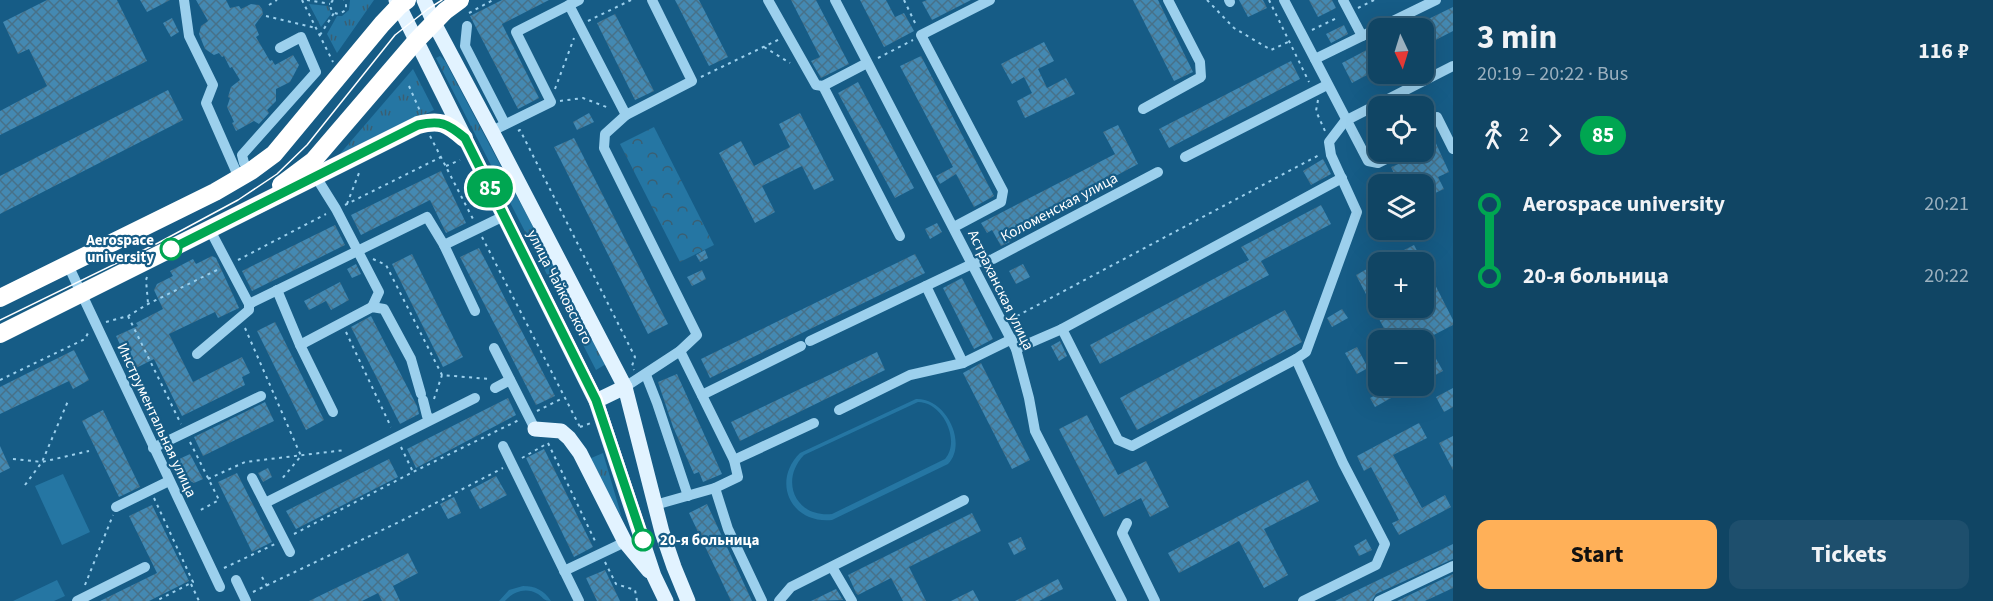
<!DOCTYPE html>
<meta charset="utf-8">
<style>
body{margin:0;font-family:"Source Sans 3",sans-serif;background:#1e4f6d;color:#f1f3f6;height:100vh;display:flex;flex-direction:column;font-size:22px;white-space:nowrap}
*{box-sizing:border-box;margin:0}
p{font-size:20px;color:#9cb1bf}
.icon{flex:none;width:33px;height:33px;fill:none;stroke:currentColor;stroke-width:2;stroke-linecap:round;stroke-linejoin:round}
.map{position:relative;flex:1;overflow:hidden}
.panel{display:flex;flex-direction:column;background:#104564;width:540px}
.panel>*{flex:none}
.badge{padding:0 12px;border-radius:20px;font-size:21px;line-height:39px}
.needle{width:39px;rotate:176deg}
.controls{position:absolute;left:1368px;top:18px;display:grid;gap:12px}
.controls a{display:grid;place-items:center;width:66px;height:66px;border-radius:12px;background:#104564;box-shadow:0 6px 24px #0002,0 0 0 2px #305d78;font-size:30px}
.map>.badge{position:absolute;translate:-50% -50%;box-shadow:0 0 0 3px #fff}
.legs{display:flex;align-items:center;gap:9px;height:66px;padding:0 24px;font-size:20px}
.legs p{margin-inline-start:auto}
.summary{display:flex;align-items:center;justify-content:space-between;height:102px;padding:0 24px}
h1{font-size:33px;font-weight:700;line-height:45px}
.primary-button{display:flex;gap:12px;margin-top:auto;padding:12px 24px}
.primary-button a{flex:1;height:69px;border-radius:12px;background:#ffb058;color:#111;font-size:24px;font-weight:700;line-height:69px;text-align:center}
.primary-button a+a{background:#1e4f6d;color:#f1f3f6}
ul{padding:0 24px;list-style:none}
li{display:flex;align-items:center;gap:21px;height:72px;font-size:22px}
li i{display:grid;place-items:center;width:9px;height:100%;margin:0 8px;background:currentColor}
li i::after{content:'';width:15px;height:15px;margin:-8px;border:4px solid;border-radius:50%;background:#104564}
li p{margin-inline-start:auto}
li:first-child i{background:linear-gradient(#0000 50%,currentColor 0)}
li:last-child i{background:linear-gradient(currentColor 50%,#0000 0)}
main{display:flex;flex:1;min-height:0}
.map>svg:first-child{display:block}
.grass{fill:url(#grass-tufts)}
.forest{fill:url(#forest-crowns)}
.garden{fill:#2576a3;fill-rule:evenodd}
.building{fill:url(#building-cross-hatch)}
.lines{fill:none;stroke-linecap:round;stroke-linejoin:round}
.path{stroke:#9cd0ed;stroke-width:2;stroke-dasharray:3 4.5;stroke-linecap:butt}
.minor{stroke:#9cd0ed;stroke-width:10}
.major{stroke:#e2f3ff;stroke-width:15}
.highway{stroke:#fff;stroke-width:18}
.tram{stroke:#fff;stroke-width:1.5}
.line-1-casing{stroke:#fff;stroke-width:14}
.line-1{stroke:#00a651;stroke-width:9}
.stop-1-dot{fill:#fff;stroke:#00a651;stroke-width:3}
.labels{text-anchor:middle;stroke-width:4.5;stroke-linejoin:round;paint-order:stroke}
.street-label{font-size:15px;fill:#fff;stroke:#165c86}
.stop-label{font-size:15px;font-weight:bold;fill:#fff;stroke:#165c86;text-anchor:end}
</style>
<main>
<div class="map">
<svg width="1453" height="601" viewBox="0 0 1453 601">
<defs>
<pattern id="grass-tufts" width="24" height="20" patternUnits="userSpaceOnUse" patternTransform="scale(1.5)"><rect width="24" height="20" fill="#2576a3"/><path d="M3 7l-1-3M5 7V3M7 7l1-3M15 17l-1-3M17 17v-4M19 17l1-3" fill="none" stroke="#3a5f73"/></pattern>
<pattern id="forest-crowns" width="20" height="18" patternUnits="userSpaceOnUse" patternTransform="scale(1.5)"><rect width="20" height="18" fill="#2576a3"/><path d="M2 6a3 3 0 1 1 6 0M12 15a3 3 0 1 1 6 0" fill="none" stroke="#3a5f73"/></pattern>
<pattern id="building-cross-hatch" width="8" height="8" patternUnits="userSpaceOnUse" patternTransform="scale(1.5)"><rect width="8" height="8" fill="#4489b2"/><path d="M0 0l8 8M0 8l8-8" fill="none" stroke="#477189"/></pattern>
</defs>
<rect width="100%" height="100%" fill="#165c86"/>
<g class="grass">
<path d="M350,0h24l-37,53 -10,-19 10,-18h5l7,-6z"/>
<path d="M309,4l19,2 3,8 -10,13z"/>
<path d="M440,56l5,5 161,303 -10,6 -160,-312z"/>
<path d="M413,69l21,41 -95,45z"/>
<path d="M603,453l19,65 -33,-59z"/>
</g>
<path class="forest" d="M654,127l60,118 -34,17 -60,-118z"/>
<g class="garden">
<path d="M916,399c30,-1 52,44 32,65l-116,56c-41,4 -61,-38 -32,-67zM918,402c25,0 43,39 27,57l-113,55c-36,4 -53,-33 -28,-59z"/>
<path d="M63,474l27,58 -28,13 -27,-59z"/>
<path d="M57,580l8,16 -11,5h-41z"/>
<path d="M523,586c12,0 21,4 28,15 -8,0 -7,-3 -13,-7 -12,-7 -24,-3 -33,7h-6l10,-11z"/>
</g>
<g class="building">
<path d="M47,0h70l30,61 -147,74v-24l47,-25 -18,-37 -11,5 -15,-32z"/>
<path d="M140,0h30l-23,12z"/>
<path d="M196,0h30l4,8 9,-2 2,3 10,-5 8,1 3,4 1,5 -8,11 4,10 -3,2 14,24 2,-1 3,5 18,-10 6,10 -9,17 -14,7v12l-9,9 2,3 -10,11 -5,-3 -18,10 -4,-8 2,-1 -7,-15 3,-9 -2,-1 3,-10 9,-7 -8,-13 -2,1 -6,-12 -2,1 -3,-4 -5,2 -9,-6 -6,-15 2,-8 7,-5z"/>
<path d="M502,0h47l-47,24 37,74 -21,11 -48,-93z"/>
<path d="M675,0h24l29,57 -19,9z"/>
<path d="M791,0h25l33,64 -28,14 -10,-17 9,-4z"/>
<path d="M860,0h26l9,17 9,-4 10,18 -30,16z"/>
<path d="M927,0h44l-39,20 -10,-18z"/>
<path d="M1133,0h25l35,72 -19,9z"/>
<path d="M1239,0h24l4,8 -19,9z"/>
<path d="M1309,0h23l4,8 -18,9z"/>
<path d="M1453,7v24l-29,15v-18h-14z"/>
<path d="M615,14l39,77 -19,9 -38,-77z"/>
<path d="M172,18l7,14 -8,5 -8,-14z"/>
<path d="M1344,25l4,9 -17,9 -5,-9z"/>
<path d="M1044,42l10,19 -16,8 9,19 19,-10 9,16 -50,24 -8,-17 15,-8 -8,-16 -12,7 -11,-20z"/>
<path d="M1378,44v25l-26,14 -10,-20z"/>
<path d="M921,56l73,140 -20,11 -18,-33 -16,10 -4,-8 17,-9 -53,-101z"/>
<path d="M1291,61l9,18 -131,69 -10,-19z"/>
<path d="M858,82l56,106 -19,10 -57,-105z"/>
<path d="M168,90l15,30 -183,94v-38z"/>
<path d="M589,113l5,9 -17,8 -4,-8z"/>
<path d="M800,113l34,67 -20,10 -12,-24 -40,20 13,26 -20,11 -36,-70 22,-12 13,25 36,-19 -11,-23z"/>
<path d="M1424,117l25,55 -11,5 6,12 -20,9v-14h-20l-3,-6 -4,2 -6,-13 10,-4 -6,-11h29z"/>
<path d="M1118,125l20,39 -132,71 4,7 -9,4 -9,-16 -5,3 -6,-10 134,-69 -12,-22z"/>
<path d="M574,138l94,186 -20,10 -94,-187z"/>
<path d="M1323,159l8,15 -20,11 -8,-14z"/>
<path d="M441,171l25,52 -20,10 -16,-33 -69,35 -10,-20z"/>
<path d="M1321,205l10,19 -70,37 8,14 -169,89 -10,-19 159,-85 -8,-13z"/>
<path d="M937,223l5,9 -12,7 -5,-10z"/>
<path d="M335,225l10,20 -93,46 -10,-20z"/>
<path d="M1414,245l9,17h-56l24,-12 3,5z"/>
<path d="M479,248l76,148 -19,9 -76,-148z"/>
<path d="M705,250l3,8 -8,4 -4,-7z"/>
<path d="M412,254l51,103 -20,10 -51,-103z"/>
<path d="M915,254l10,19 -215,105 -9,-19z"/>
<path d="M212,256l4,2 23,50 -21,10 -3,-6 -46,22 24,48 49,-25 8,16 -8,4 3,8 -63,31 -28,-57 -22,11 -16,-34 22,-10 -2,-3 27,-14 -9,-19 3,-6 16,-8 -3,-5 23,-12 3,5z"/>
<path d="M1378,263v45h46v-45l29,57v5l-29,15h-34l-34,-65z"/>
<path d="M356,264l5,10 -9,4 -5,-9z"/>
<path d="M1023,264l7,13 -14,7 -7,-13z"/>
<path d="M702,270l4,9 -14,7 -5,-9z"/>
<path d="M962,278l31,61 -19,10 -31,-61z"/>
<path d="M340,282l9,18 -18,10 -5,-9 -17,9 -5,-9z"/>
<path d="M1342,309l6,9 -16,9 -5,-9z"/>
<path d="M1285,310l17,32 -165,88 -17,-32z"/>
<path d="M371,316l46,90 2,8 -19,10 -49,-97z"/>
<path d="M275,322l49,98 -18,10 -49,-99z"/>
<path d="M1060,341l7,15 -8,5 -8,-15z"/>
<path d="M1357,347l11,21 -11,6 -12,-21z"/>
<path d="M74,350l15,30 -16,9 -4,-8 -69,33v-27z"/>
<path d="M877,352l8,18 -145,71 -9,-19z"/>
<path d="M1435,357l8,14 -15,8 -4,-8v-8z"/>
<path d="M981,363l49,97 -18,9 -49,-96z"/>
<path d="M677,374l45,100 -19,8 -4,-10 -5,2 -21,-47 -15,-45z"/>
<path d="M1393,386h3l4,7 -25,14 -5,-9z"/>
<path d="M1453,388v19l-9,5 -8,-15z"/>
<path d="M508,398l8,17 -100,53 -9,-19z"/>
<path d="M265,402l9,19 -71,35 -9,-19z"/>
<path d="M103,410l37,77 -21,10 -37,-76z"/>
<path d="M1087,415l31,60 28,-14 23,46 -19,10 -9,-19 -37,19 -45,-88z"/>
<path d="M1419,423l8,15 -34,17 29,53 23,-13 6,12 -52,28 -7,-12 7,-3 -28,-53 -7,4 -7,-15z"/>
<path d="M1453,436v34l-14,-27z"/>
<path d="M0,446l10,22 -10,5z"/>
<path d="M544,449l49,98 -19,10 -48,-99z"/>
<path d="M190,454l13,25 -9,4 -10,-5 -9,-17z"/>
<path d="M389,459l9,18 -102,52 -10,-18z"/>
<path d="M268,468l4,9 -9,5 -5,-9z"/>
<path d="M237,473l35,69 -20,10 -34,-70z"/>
<path d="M496,476l11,19 -27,14 -10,-19z"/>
<path d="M1308,480l11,21 -55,28 24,46 -24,13 -25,-47 -60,32 -11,-20z"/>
<path d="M454,497l7,16 -13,6 -8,-15z"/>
<path d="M707,504l45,97h-21l-42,-88z"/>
<path d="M152,505l37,76 -40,20h-49l57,-28 -28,-57z"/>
<path d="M972,513l9,18 -72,36 17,34h-23l-12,-23 -33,17 -2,-2 -8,-18z"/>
<path d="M1021,537l5,12 -12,6 -6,-12z"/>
<path d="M1366,539l6,11 -13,6 -5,-10z"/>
<path d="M1453,544v15l-77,35 -4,7h-37z"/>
<path d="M408,553l10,20 -25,13 7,15h-18l-4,-8 -16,8h-53z"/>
<path d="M605,570l15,31h-23l-11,-23z"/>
<path d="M1453,574v14l-28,13h-28z"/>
<path d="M1058,579l5,10 -24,12h-24z"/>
<path d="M836,589l7,11 -32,1z"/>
<path d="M973,590l6,11h-28z"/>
</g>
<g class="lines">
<g class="path">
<path d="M302,0l31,62"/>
<path d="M307,0l23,4"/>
<path d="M333,0c-5,6 -2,13 6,14l7,-4v-6l-2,-4"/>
<path d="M904,0l12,25"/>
<path d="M1207,0l27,28 37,22 17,-8"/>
<path d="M1269,0l40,82"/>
<path d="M269,5l8,-5"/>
<path d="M1358,8l16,-8"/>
<path d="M469,13l24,-13"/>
<path d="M266,16l50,12"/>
<path d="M588,21l43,-21"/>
<path d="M1312,30l27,-13"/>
<path d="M320,35l14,-22"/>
<path d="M764,47l26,16"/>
<path d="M878,58l35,-18"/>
<path d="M701,77l79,-38"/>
<path d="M409,86l11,25"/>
<path d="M555,89l19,-51"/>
<path d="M1318,100l-2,11 9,20"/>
<path d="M560,101l23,-3 26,10"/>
<path d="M518,131l2,-1 115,227 -3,9 2,4"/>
<path d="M430,136l43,83"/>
<path d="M446,166l14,-6"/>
<path d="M347,204l12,-31"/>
<path d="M345,205l96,-48"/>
<path d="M482,237l98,190 -3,1"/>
<path d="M373,259l13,6 56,110"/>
<path d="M238,260l88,-46"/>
<path d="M147,277l-1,3 2,23"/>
<path d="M128,316l53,108"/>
<path d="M1017,316l304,-162"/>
<path d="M106,322l22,-6 20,-12 71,-35"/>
<path d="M245,328l56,128 -20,24"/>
<path d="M346,332l45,95"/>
<path d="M0,380l85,-41 3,-6"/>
<path d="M434,399l8,-24 48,4"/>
<path d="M537,411l26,-13"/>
<path d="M580,427l11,-4"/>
<path d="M190,442l29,58 -22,12"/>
<path d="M548,443l48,100"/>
<path d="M401,447l12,25"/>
<path d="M522,458l26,-15"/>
<path d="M13,459l29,3 47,-11"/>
<path d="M208,479l37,-17 100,-12"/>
<path d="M25,485l17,-23 26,-61"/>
<path d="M154,498l39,84 -37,19"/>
<path d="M294,534l119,-62 106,-52"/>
<path d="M605,562l11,22 19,6 2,11"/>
<path d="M224,568l51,-24"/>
<path d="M262,577l5,9"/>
<path d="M191,584l8,17"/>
<path d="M85,585l28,-70"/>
<path d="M253,592l150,-72 100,-52"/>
</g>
<g class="minor">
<path d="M184,0l5,36 24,49 -7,18 33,75"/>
<path d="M768,0l48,85 7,1"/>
<path d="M835,0l181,349 13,49 6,33 87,170"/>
<path d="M1229,0l1,2"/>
<path d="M1284,0l84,161 10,2 12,-6"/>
<path d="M1343,0l19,36"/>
<path d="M569,5l57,110"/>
<path d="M467,26l-2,20 40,78"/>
<path d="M1315,59l121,-59"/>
<path d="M867,63l-44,23 77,150"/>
<path d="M1143,109l58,-32 -1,-15 -32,-62"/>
<path d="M1437,117l16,32"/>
<path d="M492,131l59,-29 -35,-70 63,-32"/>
<path d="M1185,157l142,-72"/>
<path d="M251,171l-7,-8 -2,-8 74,-83 -15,-35 -21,11"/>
<path d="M316,177l20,32 43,83 -7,15"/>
<path d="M954,227l47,-25 2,-11 -82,-156 69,-35"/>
<path d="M444,245l60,-29"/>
<path d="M68,265l152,322"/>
<path d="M926,286l37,77"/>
<path d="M277,290l23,55 33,67"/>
<path d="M249,304l178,-87 17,28 31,66"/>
<path d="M810,341l162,-77 21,-5 165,-87"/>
<path d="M300,345l72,-38 12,2 27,50 10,35"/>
<path d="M494,348l41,81"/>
<path d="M1016,349l46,-20"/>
<path d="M197,354l52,-44v-6l-39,-74"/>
<path d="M1296,359l-164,87 -14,-6 -56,-111 280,-151"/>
<path d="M646,375l11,28 31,93"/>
<path d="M625,387l55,-36 17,-16 -93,-187 1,-14 21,-19 66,-34 -40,-81"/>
<path d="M495,388l15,-8"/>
<path d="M702,395l99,-49"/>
<path d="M423,400l4,16 4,3"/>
<path d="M839,410l71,-35 53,-12 49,-24"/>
<path d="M503,446l76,155"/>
<path d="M153,448l108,-52"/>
<path d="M734,460l80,-37"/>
<path d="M252,478l38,74"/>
<path d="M715,488l13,41 34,72"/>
<path d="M265,503l210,-105"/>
<path d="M655,505l60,-17 23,-11 -4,-17 -54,-109"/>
<path d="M116,507l53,-26"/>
<path d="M1127,523l-5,10 33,68"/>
<path d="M832,567l20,34"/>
<path d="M564,571l61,-29"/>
<path d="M236,580l10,21"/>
<path d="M77,601l68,-34"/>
<path d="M779,601l12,-14 173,-87"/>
<path d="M1303,601l73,-36 9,-21 -42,-81 -47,-104 10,-7 51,-140 -26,-57 -2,-13 16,-21 108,-55"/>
<path d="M1379,601l74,-35"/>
</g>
<g class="major">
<path d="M396,0l200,401 58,175 12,25"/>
<path d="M424,0l10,23 63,118 128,246 37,145 12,35 14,34"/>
<path d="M596,401l29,-14"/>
<path d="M535,429l26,2 8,7 11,15 45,89 24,29"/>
</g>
<g class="highway">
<path d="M281,185l32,-24 103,-120 29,-30 15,-11"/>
<path d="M0,298l215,-106 36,-21 23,-17 108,-130 17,-18 8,-6"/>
<path d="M0,334l418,-209c22,-6 29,-2 46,13"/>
</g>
<path class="tram" d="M0,320l158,-77 80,-43 39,-26 30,-29 88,-110 33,-26 14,-9"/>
</g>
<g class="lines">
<g class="line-1-casing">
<path id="line-1" d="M171,249l247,-124c22,-5 29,-2 47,13l131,262 47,140"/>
</g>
<use href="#line-1" class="line-1"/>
</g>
<g class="stop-1-dot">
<circle cx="171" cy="249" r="10"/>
<circle cx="643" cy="540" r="10"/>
</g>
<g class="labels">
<g class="street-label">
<text transform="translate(1059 207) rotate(-28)" y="5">Коломенская улица</text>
<text transform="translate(560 287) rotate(63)" y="5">улица Чайковского</text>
<text transform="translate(1001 290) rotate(64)" y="5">Астраханская улица</text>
<text transform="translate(157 420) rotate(65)" y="5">Инструментальная улица</text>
</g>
<g class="stop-label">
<text x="154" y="245">Aerospace<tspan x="154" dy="17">university</tspan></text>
<text x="660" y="545" text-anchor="start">20-я больница</text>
</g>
</g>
</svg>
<div class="controls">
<a><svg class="needle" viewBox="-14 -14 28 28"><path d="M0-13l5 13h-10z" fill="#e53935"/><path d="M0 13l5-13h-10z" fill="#9cb1bf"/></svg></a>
<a><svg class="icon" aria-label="locate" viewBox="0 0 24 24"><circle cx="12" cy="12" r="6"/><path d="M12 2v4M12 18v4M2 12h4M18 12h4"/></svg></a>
<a><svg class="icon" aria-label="layers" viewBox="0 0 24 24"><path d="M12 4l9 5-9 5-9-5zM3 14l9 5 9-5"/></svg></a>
<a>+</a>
<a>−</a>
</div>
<b class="badge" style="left:490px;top:188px;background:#00a651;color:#fff">85</b>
</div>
<section class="panel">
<div class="summary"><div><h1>3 min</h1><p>20:19 – 20:22 · Bus</p></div><b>116 ₽</b></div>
<div class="legs"><svg class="icon" aria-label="walk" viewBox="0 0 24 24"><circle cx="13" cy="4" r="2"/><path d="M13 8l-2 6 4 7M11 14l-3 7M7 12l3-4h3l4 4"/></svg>2<svg class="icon" aria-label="forward" viewBox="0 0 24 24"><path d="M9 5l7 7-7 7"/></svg><b class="badge" style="background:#00a651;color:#fff">85</b></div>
<ul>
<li><i style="color:#00a651"></i><b>Aerospace university</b><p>20:21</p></li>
<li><i style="color:#00a651"></i><b>20-я больница</b><p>20:22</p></li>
</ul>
<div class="primary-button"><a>Start</a><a>Tickets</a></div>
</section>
</main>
